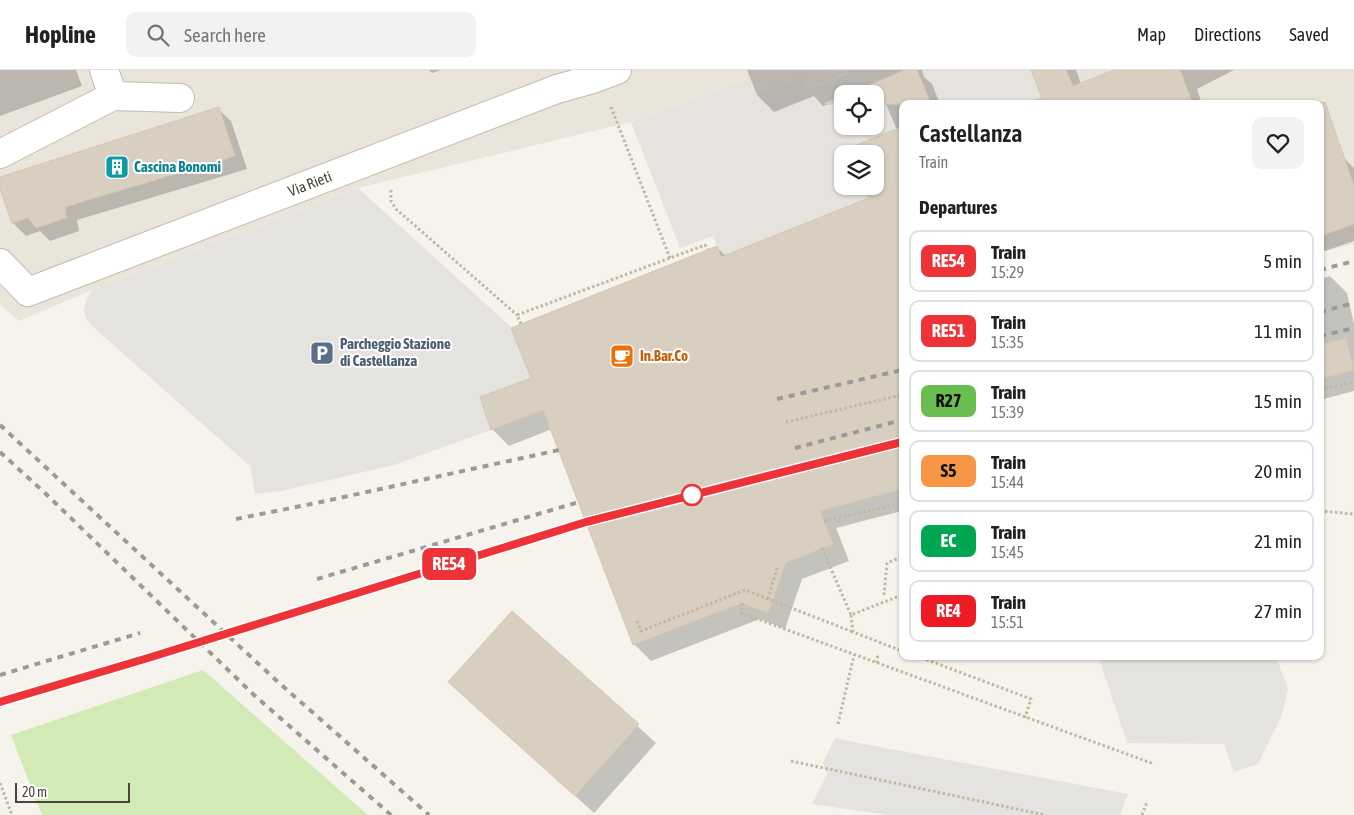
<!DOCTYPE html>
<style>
body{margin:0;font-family:"Asap Condensed",sans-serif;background:#f2f2f2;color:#202124;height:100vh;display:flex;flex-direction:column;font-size:19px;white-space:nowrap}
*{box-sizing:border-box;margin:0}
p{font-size:16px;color:#757577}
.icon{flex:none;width:28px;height:28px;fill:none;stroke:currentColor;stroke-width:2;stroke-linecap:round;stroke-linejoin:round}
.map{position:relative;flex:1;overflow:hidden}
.panel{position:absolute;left:899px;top:30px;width:425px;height:560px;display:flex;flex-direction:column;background:#fff;border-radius:10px;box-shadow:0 1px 4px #0004}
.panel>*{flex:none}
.badge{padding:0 10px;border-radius:8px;font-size:18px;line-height:32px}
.fabs{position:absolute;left:834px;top:15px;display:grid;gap:10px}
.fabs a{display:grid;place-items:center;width:50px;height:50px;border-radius:10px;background:#fff;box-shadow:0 1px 4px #0004;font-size:25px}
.scale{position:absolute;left:15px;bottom:12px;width:115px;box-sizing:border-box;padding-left:5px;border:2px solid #4b4439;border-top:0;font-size:14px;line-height:18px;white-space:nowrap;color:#4b4439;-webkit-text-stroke:4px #fff;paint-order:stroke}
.map>.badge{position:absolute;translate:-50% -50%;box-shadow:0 0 0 2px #fff}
h2{padding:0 20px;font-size:19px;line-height:45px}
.round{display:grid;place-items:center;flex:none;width:52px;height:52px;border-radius:10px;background:#f2f2f2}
.head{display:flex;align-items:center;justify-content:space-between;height:85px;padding:0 20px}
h1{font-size:24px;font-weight:600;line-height:38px}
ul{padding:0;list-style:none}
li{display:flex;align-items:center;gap:15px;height:62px;margin:0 10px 8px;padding:0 10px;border:2px solid #e0e0e0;border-radius:10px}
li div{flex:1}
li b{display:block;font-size:19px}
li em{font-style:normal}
li .badge{min-width:55px;font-weight:700;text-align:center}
header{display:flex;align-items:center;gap:30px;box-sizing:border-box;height:70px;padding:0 25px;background:#fff;border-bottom:1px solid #e0e0e0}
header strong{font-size:24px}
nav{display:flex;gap:28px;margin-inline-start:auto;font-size:18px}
.search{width:350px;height:45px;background:#f2f2f2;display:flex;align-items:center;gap:12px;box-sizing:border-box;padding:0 18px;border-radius:10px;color:#757577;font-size:19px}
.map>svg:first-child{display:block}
.residential{fill:#eae5da}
.industrial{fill:#e6e2dd;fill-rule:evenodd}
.green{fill:#d2eab5}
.parking{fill:#e5e3e0}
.shadow{fill:#0003}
.building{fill:#d8cfc1;stroke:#d3c7b4}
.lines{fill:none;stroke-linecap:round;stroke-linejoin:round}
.minor-casing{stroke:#c2bbae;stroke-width:30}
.path{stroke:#c4b79f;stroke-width:3;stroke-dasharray:2.5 2.5;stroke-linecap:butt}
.minor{stroke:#fff;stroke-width:28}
.rail{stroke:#9a9a9a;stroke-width:4;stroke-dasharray:6 6;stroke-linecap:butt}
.line-casing{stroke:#fff;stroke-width:11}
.line{stroke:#ee3338;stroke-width:8}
.stop-dot{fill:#fff;stroke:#ee3338;stroke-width:2.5}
.labels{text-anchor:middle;stroke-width:4;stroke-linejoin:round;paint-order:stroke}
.culture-label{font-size:15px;font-weight:bold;fill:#0d838f;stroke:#fff;text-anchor:start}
.street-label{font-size:15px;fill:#4b4439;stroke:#fff}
.service-label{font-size:15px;font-weight:bold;fill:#4e5e75;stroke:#fff;text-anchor:start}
.food-label{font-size:15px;font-weight:bold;fill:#c56008;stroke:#fff;text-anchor:start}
</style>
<header>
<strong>Hopline</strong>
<div class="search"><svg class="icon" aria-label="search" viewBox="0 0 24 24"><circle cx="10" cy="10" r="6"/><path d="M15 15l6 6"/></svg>Search here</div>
<nav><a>Map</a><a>Directions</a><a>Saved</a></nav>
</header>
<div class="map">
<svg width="1354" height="745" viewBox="0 0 1354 745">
<rect width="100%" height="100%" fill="#f6f3ec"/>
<g class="residential">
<path d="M0,0h849l1,2 -45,18 -4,-12 -45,18 -8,-18 -117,44 -273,66 -256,98 -83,35 -19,-17z"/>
<path d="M1184,0h170v174l-34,8v-148h-127l-12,-32z"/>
</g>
<path class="industrial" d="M849,0h335l-3,2 12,32h-291v248l-123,29 -28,-50 -38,-95 -33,12 -49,-126 118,-44 7,17 45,-17 5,12 44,-17zM842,24h33v32h-33zM842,84h33v32h-33z"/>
<path class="green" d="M203,600l165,145h-326l-31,-80z"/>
<g class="parking">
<path d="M358,118l153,139 20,51 -51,19 11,33 -97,35 -113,26 -26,3 -5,-28 -157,-139 -7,-9 -2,-7 2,-11 6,-9 5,-3z"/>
<path d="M1098,586h178l12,33 -7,28 -23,47 -24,8 -10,-28 -97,-1z"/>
<path d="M835,668l24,5 269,51 -8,21h-233l-75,-11 15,-29 -4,-13z"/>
</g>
<g class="shadow">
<path d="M0,0h76l6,16 -82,30z"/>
<path d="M429,0h13l-10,3z"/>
<path d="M747,0h175l2,7 8,7 8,20h-38v407l-66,17 13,33 -47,18 -17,50 -25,-10 -109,42 -17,-17 -82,-215 -43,17 -17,-17 40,-50 185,-131 9,8 145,-58 26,-68 -19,-45 -23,9h-13v5l-19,7 -9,-10 -40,16 -17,-17z"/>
<path d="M1032,0h44l5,14 37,-14h116l-37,19 5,15h-157z"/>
<path d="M218,39l13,12 16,48 -170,51 2,11 -29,10 -10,-10 -14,5 -13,-13 -13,-38v-6z"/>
<path d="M1343,87l11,11v73l-29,10 -5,-5v-81z"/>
<path d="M1330,206l17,17 7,31v67l-34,9v-121z"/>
<path d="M512,542l144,131 -62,70 -144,-131z"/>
</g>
<g class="building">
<path d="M905,0h12l14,34h-56v-10h-28z"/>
<path d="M1031,0h35l7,16 41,-16h66l13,34h-160v-3l9,-3z"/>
<path d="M842,26v8h-17v-1z"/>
<path d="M1325,32l29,84v38l-34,12v-133z"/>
<path d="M219,37l16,49 -170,51 1,11 -30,10 -8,-10 -16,5 -12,-34v-12z"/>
<path d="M902,57v362l-82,22 13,33 -47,19 -18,50 -26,-10 -109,42 -90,-235 -52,20 -11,-33 51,-19 -20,-50 206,-82 4,11 148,-59 -4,-12h10v-32h-24l-3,-6z"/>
<path d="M1346,268l8,32 -34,9v-34z"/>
<path d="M512,541l127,113 -64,72 -127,-114z"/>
</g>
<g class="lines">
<g class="minor-casing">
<g id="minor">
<path d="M104,0l9,26"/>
<path d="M0,84l113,-58 67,2"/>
<path d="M0,193l28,29 529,-203 36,-10 24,-9"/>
</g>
</g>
<g class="path">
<path d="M611,37l59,151"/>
<path d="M391,120v11l5,8 121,106"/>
<path d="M521,254l-4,-9 188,-70 3,5"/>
<path d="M1320,320l34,-8"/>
<path d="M786,352l116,-27"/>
<path d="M1320,441l34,3"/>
<path d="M824,451l78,-18"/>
<path d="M822,478l29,67 51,-20"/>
<path d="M884,525l3,-32 15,-6"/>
<path d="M768,529l10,-34"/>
<path d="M742,533l-1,10 413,151"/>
<path d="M851,545l2,17 49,19"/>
<path d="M637,551l4,10 104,-41 108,42"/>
<path d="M917,586l114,43 -6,19"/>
<path d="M877,593l1,-10"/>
<path d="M838,654l16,-69"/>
<path d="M791,691l254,54"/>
<path d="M0,713l12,32"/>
<path d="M1142,745l5,-13"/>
</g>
<use href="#minor" class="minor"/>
<g class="rail">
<path d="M1320,200l34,-9"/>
<path d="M1320,242l34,-9"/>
<path d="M1320,266l34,-8"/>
<path d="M777,329l125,-29"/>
<path d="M0,355l277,256 152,134"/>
<path d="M795,378l107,-28"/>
<path d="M0,382l45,41 209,202 137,120"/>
<path d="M803,396l99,-24"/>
<path d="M236,449l85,-17 238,-52"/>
<path d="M317,509l262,-77"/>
<path d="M325,533l261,-81"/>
<path d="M0,605l140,-42"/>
<path d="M0,632l148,-44"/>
</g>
</g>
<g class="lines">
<g class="line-casing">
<path id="line" d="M0,632l148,-44 438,-136 316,-80"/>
</g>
<use href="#line" class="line"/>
</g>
<defs>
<g id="building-square" transform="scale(1.25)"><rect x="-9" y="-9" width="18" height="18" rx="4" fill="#0f9aa8" stroke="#fff"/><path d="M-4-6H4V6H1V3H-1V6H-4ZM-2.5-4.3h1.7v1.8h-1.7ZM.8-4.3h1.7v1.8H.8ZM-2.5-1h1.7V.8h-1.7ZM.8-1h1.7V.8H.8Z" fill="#fff"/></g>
<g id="parking-square" transform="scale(1.25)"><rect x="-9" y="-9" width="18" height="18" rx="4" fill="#5c6f8a" stroke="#fff"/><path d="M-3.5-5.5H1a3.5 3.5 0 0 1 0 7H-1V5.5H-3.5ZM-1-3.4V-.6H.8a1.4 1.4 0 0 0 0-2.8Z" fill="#fff"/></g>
<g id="cafe-square" transform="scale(1.25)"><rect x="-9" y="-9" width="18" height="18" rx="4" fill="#e8710a" stroke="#fff"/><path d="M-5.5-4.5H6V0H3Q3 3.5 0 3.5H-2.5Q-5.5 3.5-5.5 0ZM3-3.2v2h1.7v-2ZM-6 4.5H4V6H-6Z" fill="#fff"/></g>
</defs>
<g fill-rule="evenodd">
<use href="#building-square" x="117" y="97"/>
<use href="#parking-square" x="322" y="283"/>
<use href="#cafe-square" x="622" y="286"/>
</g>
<circle class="stop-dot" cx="692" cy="425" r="10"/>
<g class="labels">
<g class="culture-label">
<text x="134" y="102">Cascina Bonomi</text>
</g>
<g class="street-label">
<text transform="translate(310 114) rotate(-21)" y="5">Via Rieti</text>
</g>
<g class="service-label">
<text x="340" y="279">Parcheggio Stazione<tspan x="340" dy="17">di Castellanza</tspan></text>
</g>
<g class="food-label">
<text x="640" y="291">In.Bar.Co</text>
</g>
</g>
</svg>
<div class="fabs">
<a><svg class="icon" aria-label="locate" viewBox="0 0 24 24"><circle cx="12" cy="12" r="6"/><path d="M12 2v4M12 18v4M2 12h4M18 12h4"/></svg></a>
<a><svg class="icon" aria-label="layers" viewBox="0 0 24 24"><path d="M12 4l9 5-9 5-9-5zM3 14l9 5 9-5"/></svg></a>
</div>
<div class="scale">20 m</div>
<b class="badge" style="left:449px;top:494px;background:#ee3338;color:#fff">RE54</b>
<section class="panel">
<div class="head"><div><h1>Castellanza</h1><p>Train</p></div><a class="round"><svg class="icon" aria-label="heart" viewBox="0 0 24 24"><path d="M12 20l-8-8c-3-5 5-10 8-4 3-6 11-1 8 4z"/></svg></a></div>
<h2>Departures</h2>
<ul>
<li><span class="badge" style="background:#ee3338;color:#fff">RE54</span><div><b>Train</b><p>15:29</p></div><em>5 min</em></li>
<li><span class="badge" style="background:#ee3338;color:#fff">RE51</span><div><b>Train</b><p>15:35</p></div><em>11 min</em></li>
<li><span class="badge" style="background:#69bd51;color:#111">R27</span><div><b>Train</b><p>15:39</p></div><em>15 min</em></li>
<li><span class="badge" style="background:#f79647;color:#111">S5</span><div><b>Train</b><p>15:44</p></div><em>20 min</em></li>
<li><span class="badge" style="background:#00a651;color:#fff">EC</span><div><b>Train</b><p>15:45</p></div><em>21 min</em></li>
<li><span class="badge" style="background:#ed1c24;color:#fff">RE4</span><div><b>Train</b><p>15:51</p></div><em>27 min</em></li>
</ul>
</section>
</div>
